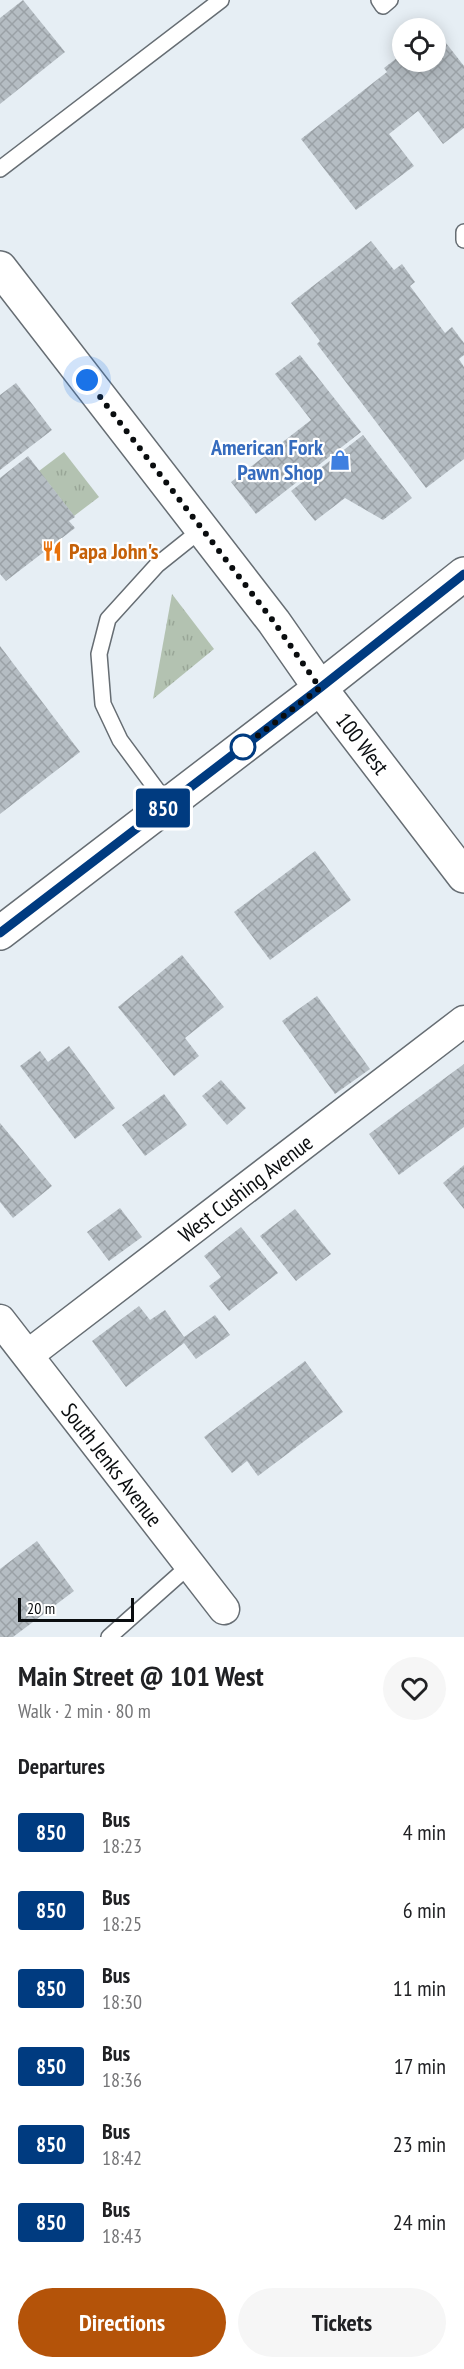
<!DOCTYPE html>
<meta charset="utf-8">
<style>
body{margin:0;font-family:"PT Sans Narrow",sans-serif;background:#f6f6f6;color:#202124;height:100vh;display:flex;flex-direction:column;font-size:22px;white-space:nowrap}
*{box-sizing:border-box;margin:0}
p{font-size:20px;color:#757577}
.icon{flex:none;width:33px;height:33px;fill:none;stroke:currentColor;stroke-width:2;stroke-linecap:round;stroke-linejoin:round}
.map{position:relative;height:1637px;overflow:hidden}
.sheet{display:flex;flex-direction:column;background:#fff;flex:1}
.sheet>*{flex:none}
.badge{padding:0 12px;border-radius:4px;font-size:21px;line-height:39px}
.fabs{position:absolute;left:392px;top:18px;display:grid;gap:12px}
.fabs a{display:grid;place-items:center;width:54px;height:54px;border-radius:50%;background:#fff;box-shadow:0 3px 15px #0003;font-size:30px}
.scale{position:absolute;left:18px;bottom:15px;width:116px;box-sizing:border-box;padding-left:6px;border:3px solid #0a0d0f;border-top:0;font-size:16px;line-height:21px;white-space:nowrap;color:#0a0d0f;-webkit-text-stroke:4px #fff;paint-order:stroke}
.you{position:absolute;width:30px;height:30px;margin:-15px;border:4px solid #fff;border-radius:50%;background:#1a73e8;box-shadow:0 0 0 9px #1a73e833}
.map>.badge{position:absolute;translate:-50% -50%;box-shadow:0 0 0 3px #fff}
h2{padding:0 18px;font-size:22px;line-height:54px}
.round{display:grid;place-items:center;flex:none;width:63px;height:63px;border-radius:32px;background:#f6f6f6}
.head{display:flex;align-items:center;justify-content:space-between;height:102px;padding:0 18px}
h1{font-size:28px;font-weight:700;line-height:45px}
.button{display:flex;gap:12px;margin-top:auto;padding:12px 18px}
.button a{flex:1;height:69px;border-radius:36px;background:#b45309;color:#fff;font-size:24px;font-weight:700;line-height:69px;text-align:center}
.button a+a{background:#f6f6f6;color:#202124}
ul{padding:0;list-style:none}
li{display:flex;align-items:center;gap:18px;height:78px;padding:0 18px}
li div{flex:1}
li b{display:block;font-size:22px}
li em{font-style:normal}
li .badge{min-width:66px;font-weight:700;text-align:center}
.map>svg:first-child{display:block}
.grass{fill:url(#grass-tufts)}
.building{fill:url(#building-cross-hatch)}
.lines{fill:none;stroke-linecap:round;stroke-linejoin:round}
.lane-casing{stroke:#666d73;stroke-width:18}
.street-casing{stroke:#666d73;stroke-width:33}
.secondary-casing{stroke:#666d73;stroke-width:36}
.primary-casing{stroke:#666d73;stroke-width:36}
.lane{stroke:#fff;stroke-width:15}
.street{stroke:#fff;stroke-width:30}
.secondary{stroke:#fff;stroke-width:33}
.primary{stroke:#fff;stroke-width:33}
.line-casing{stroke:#fff;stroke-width:14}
.line{stroke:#003b80;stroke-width:9}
.walk{stroke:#0a0d0f;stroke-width:6;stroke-dasharray:0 10.8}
.stop-dot{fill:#fff;stroke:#003b80;stroke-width:3}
.labels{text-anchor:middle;stroke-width:4.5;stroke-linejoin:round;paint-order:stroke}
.shop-label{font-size:22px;font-weight:bold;fill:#366cbe;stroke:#fff;text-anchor:end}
.food-label{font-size:22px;font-weight:bold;fill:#c56008;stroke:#fff;text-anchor:start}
.street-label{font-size:22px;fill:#0a0d0f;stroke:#fff}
</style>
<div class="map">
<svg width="464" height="1637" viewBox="0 0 464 1637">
<defs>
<pattern id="grass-tufts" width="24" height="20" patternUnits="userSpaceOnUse" patternTransform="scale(1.5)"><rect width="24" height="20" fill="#b3c2b1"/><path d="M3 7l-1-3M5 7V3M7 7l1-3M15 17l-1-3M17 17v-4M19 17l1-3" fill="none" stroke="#99a697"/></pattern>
<pattern id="building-cross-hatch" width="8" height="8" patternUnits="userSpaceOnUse" patternTransform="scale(1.5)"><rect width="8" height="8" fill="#b5bdc3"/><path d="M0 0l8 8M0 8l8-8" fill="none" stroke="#9aa1a6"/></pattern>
</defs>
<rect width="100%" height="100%" fill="#e6eef4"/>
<g class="grass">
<path d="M64,452l35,45 -25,19 -35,-45z"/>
<path d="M172,594l42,55 -61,50z"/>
</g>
<g class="building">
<path d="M23,0l42,52 -65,52v-86z"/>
<path d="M435,29l29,37v62l-21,16 -25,-33 -29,23 25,32 -58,44 -55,-71 86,-67 -3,-4 18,-14v8h33z"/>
<path d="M371,241l23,29 8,-6 13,18 -5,4 35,47 7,-6 12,16v12l-5,4 5,8v92l-38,29 -109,-144 3,-3 -29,-38z"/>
<path d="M300,355l61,77 -105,82 -25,-32 80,-62 -36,-46z"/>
<path d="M16,383l36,47 -52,40v-75z"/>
<path d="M363,435l49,63 -29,22 -38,-22 -30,23 -24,-30z"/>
<path d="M28,456l47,61 -6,4 6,7 -69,53 -6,-7v-96z"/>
<path d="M0,646l80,106 -80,62z"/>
<path d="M315,851l36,49 -81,60 -36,-48z"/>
<path d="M182,955l42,52 -39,31 14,18 -25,20 -56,-69z"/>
<path d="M317,996l53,73 -35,25 -53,-73z"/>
<path d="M69,1046l46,62 -40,31 -55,-73 20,-15 8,11z"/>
<path d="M464,1064v63l-65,48 -30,-41z"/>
<path d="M221,1080l25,28 -19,17 -25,-29z"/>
<path d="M164,1094l23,31 -42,31 -23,-31z"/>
<path d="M0,1123l52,63 -39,32 -13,-16z"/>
<path d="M464,1165v44l-21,-26z"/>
<path d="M120,1208l22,29 -33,24 -22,-29z"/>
<path d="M295,1209l36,45 -35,27 -36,-45z"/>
<path d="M241,1227l37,46 -49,38 -20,-25 12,-9 -17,-21z"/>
<path d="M139,1306l11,14 15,-10 19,27 31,-22 15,20 -34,24 -12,-16 -58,44 -34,-46z"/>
<path d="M305,1361l38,51 -85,64 -11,-15 -15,12 -28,-36z"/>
<path d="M37,1541l37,50 -61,46h-13v-68z"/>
</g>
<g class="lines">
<g class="lane-casing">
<g id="lane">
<path d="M379,0l4,6 7,-6"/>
<path d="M0,169l221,-169"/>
<path d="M464,232v8"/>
<path d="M168,805l-48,-65 -17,-36 -4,-50 9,-35 49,-54 45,-36"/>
<path d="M109,1637l81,-72"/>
</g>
</g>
<g class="street-casing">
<g id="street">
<path id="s1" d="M0,1320l224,289"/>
<path id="s2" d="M28,1355l436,-334"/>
</g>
</g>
<g class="secondary-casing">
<g id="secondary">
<path id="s3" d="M0,268l274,354 46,66 144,188"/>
</g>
</g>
<g class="primary-casing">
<path id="primary" d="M0,933l320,-245 144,-114"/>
</g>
<use href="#lane" class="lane"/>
<use href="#street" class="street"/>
<use href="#secondary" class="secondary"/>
<use href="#primary" class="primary"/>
</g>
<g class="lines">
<g class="line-casing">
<path id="line" d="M0,933l320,-245 144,-114"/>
</g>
<use href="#line" class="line"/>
<path class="walk" d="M87,380l187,242 46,66 -77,59"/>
</g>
<defs>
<g id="shop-bare" transform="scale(1.62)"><path d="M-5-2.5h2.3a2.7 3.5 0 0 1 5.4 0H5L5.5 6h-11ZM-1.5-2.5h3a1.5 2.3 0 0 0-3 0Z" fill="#3f7fe0" stroke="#fff" stroke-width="2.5" paint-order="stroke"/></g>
<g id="restaurant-bare" transform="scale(1.62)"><path d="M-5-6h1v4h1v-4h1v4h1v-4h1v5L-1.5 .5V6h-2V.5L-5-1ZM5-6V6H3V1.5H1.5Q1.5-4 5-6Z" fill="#e8710a" stroke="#fff" stroke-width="2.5" paint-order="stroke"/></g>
</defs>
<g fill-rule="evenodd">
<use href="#shop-bare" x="340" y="460"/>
<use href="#restaurant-bare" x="52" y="551"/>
</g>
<circle class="stop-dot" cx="243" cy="747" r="12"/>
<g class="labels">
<g class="shop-label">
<text x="323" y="455">American Fork<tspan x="323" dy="25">Pawn Shop</tspan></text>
</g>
<g class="food-label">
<text x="69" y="559">Papa John's</text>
</g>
<g class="street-label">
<text dy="8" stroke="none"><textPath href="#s3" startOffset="598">100 West</textPath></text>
<text dy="8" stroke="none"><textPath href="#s2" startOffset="274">West Cushing Avenue</textPath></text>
<text dy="8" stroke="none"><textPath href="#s1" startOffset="183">South Jenks Avenue</textPath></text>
</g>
</g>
</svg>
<div class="fabs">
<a><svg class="icon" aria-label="locate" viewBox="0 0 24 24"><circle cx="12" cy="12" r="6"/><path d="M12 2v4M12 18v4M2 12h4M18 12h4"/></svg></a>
</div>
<div class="scale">20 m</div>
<div class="you" style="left:87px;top:380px"></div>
<b class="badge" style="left:163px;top:808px;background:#003b80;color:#fff">850</b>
</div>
<section class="sheet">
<div class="head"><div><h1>Main Street @ 101 West</h1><p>Walk · 2 min · 80 m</p></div><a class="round"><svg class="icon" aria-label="heart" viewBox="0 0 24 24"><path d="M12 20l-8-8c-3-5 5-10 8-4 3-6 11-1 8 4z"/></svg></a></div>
<h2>Departures</h2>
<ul>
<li><span class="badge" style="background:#003b80;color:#fff">850</span><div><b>Bus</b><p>18:23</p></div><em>4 min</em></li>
<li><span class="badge" style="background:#003b80;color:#fff">850</span><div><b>Bus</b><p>18:25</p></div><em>6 min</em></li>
<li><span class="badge" style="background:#003b80;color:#fff">850</span><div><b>Bus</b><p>18:30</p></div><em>11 min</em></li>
<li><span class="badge" style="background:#003b80;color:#fff">850</span><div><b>Bus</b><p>18:36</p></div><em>17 min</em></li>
<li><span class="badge" style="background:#003b80;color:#fff">850</span><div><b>Bus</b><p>18:42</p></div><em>23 min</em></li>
<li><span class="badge" style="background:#003b80;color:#fff">850</span><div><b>Bus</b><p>18:43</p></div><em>24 min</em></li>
</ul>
<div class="button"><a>Directions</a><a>Tickets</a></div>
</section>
